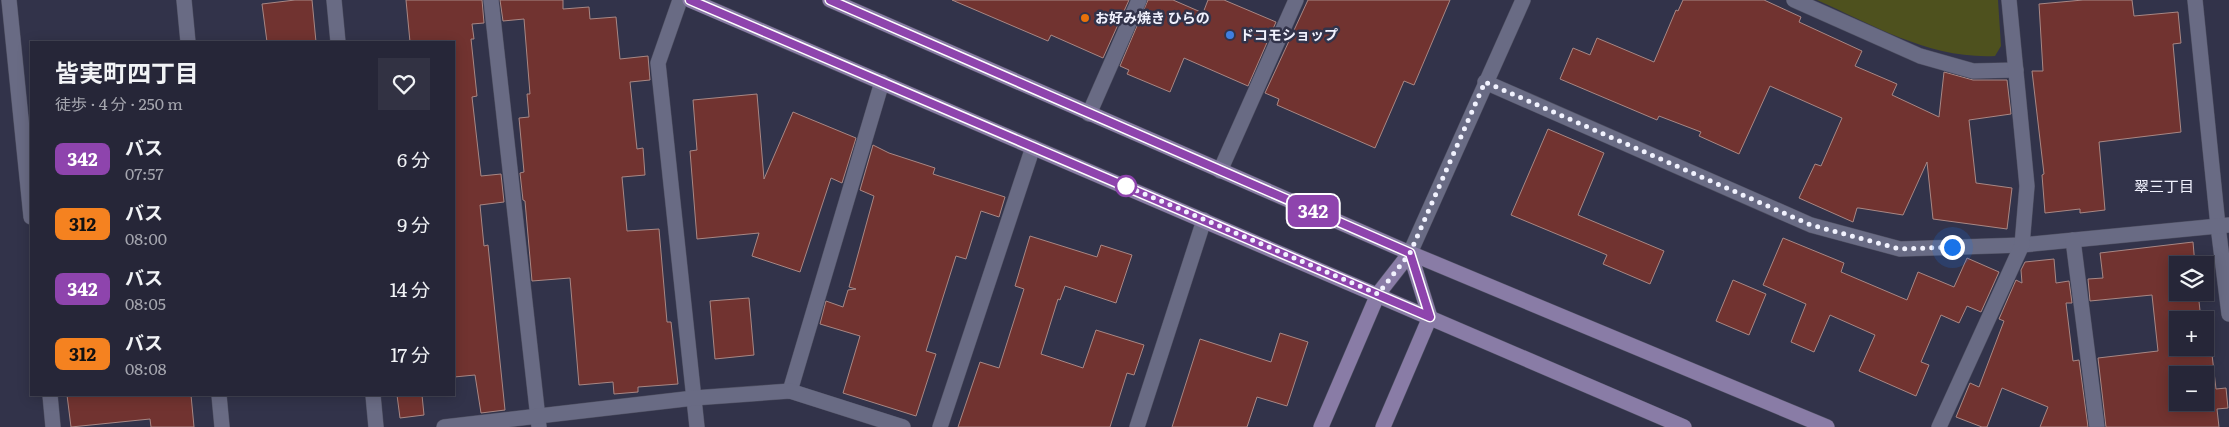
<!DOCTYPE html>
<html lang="ja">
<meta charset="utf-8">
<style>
body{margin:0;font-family:Literata,"Noto Sans JP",serif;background:#323243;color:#f1f3f6;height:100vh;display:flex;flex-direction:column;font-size:19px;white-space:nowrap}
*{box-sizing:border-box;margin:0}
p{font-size:16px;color:#a4a5ae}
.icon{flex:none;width:28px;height:28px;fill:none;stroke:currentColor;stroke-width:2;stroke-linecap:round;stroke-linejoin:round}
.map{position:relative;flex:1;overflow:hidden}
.panel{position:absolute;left:30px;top:41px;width:425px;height:355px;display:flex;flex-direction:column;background:#262638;border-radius:0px;box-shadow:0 2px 12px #0003,0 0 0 1px #424353}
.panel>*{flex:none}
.badge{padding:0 10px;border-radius:8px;font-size:18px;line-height:32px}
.controls{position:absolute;left:2169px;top:256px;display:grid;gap:10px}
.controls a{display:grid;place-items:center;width:45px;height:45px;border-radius:0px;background:#262638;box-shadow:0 2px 12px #0003,0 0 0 1px #424353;font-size:25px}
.you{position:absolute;width:25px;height:25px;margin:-12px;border:4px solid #fff;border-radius:50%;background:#1a73e8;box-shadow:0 0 0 8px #1a73e833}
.map>.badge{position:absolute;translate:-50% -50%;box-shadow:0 0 0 2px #fff}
.round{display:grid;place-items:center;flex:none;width:52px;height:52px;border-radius:0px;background:#323243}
.summary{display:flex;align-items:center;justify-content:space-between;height:85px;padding:0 25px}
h1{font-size:24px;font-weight:700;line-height:38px}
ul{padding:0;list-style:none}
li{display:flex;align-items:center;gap:15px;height:65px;padding:0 25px}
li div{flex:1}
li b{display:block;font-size:19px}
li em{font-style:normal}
li .badge{min-width:55px;font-weight:700;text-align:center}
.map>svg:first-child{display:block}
.green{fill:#4e511e}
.building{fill:#713330;stroke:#a88784;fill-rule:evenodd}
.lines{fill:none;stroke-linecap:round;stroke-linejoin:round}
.street-casing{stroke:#4e4f61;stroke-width:16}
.secondary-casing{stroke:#4e4f61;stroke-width:16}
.street{stroke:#696b84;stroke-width:15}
.secondary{stroke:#897ca6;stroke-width:15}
.line-casing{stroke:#fff;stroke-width:11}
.line{stroke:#8e44ad;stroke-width:8}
.walk{stroke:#f1f2fe;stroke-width:5;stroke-dasharray:0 9}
.food-dot{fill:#e8710a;stroke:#32334a;stroke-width:2}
.shop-dot{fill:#3f7fe0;stroke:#32334a;stroke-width:2}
.stop-dot{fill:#fff;stroke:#8e44ad;stroke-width:2.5}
.labels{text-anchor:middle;stroke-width:5;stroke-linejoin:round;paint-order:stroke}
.poi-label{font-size:14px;font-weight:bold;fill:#f1f2fe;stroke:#32334a;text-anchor:start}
.neighbourhood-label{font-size:15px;fill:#f1f2fe;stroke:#32334a}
</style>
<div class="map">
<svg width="2229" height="427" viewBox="0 0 2229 427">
<rect width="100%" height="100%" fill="#32334a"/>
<path class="green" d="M1817,0h181l3,46 -6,10c-65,3 -120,-30 -178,-56z"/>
<g class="building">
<path d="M295,0h17l4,42h-49l-5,-38z"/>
<path d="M406,0h76l2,23 -12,1 2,15h-3l6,57 -5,1 9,79 20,-2 3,28 -24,3 4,41 4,-1 17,165 -24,3 -6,-38 -21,2v-335h-44z"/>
<path d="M500,0h63v9l26,-2 1,12 26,-2 4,42 28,-3 2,24 -20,2 7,67 6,-1 2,27 -23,2 5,54 32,-2 8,93h4l7,62 -40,3v5l-24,2 -1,-12 -34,3 -9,-107 -38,3 -7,-80 -2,-1 -3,-27 4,-1 -5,-54 10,-1 -2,-23h3l-6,-75 -21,2z"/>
<path d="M952,0h177l-26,58 -52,-23 -3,6z"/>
<path d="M1148,0h25l30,13 5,-13h16l52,22 -28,64 -64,-28 -14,34 -43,-18 2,-4 -9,-4z"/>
<path d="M1308,0h142l-36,85 -10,-4 -29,67 -98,-43 2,-6 -14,-6z"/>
<path d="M1683,0h81l37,17 -2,5 63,29 -7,15 42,18 -5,11 47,22 5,-45 29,8h34l4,34 -42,6 7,63 36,5 -5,41 -74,-10 -6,-57 -24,53 -44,-7h-2l-4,14 -54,-24 16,-34 6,2 21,-48 -72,-32 -31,68 -40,-18 2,-4 -42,-16 -2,4 -97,-41 13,-31 17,7 7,-17 57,24 22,-52 2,1z"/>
<path d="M2083,0h49l2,16 44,-4 3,31 -8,1 8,88 -82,10 6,68 -25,3v-4l-35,4 -3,-38 2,-1 -12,-103h11l-4,-67z"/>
<path d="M757,94l7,85 29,-67 63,26 -14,45 -11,-5 -31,94 -48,-16 7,-23 -62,6 -7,-88 7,-1 -4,-50z"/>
<path d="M1548,129l56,24 -26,62 86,36 -14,33 -47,-20 4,-9 -96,-40z"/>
<path d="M873,145l16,8 46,15 -2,6 72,23 -6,20 -18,-6 -15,48 -10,-3 -30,95 10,3 -20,62 -73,-23 17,-57 -40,-12 6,-23 17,6 5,-17 8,-1 -7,-2 25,-91 -14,-6z"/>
<path d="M1030,236l67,21 4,-12 31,10 -16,48 -51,-17 -5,14 -2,-1 -17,55 42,14 13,-38 48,15 -10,30 -7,-2 -17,54h-152l22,-65 19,6 25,-79 -9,-3z"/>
<path d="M1783,238l61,25 -3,9 66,28 11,-28 36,15 13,-29 32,14 -18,40 -14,-6 -8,17 -18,-8 -20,47 8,3 -13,31 -57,-25 16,-36 -45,-20 -16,37 -23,-10 15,-38 -43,-19z"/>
<path d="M2193,242l2,23h-17v27h20l3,28h-23v28h27v-27l3,-1 8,69 10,-1 2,20 -11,1 2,18h-113l-8,-69 60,-7 -6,-56 -62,6 -2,-22 15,-1 -3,-25zM2178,375h27v27h-27z"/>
<path d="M2054,259l2,24 13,-2 3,22h-6l7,58 6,-1 9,67h-48l8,-20 -46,-19 -15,39h-5l-26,-10 14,-34 9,4 25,-66 -5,-2 17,-39 6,3 -1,-13 4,-8z"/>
<path d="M1733,280l33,14 -17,41 -33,-14z"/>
<path d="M749,298l5,57 -39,4 -5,-58z"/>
<path d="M1280,333l28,9 -21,64 -30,-9 -10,30h-75l28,-88 71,23z"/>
<path d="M67,395h124l3,32h-43l-1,-8 -79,8z"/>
<path d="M397,395h25l2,20 -24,3z"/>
</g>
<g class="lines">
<g class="street-casing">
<g id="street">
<path d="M9,0l22,217"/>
<path d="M184,0l4,42"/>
<path d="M334,0l4,42"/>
<path d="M491,0l48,427"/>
<path d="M680,0l-22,63 39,364"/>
<path d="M1794,0l126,56 53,15 43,-1"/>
<path d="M2195,0l23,226 11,88"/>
<path d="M1485,82l326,143 89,24 122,-4 207,-20"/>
<path d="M1089,114l50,-114"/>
<path d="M1220,171l76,-171"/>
<path d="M2073,240l24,187"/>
<path d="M1410,253l113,-253"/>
<path d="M790,391l92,-309"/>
<path d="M50,395l3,32"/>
<path d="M219,395l3,32"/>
<path d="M373,395l3,32"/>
<path d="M444,427l250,-29 96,-7 113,36"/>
<path d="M940,427l93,-280"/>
<path d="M1137,427l67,-207"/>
<path d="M1939,427l83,-182 5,-59 -18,-186"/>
</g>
</g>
<g class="secondary-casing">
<g id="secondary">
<path d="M690,0l994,427"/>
<path d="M830,0l580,253 417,174"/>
<path d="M1321,427l57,-133 32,-41"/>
<path d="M1383,427l47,-110 -20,-64"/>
</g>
</g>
<use href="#street" class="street"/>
<use href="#secondary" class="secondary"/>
</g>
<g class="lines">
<g class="line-casing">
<path id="line" d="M690,0l740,317 -20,-64 -580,-253"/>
</g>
<use href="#line" class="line"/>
<path class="walk" d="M1126,186l-7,-3 259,111 32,-41 75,-171 326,143 89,24 52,-2"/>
</g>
<circle class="food-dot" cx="1085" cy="18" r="5"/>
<circle class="shop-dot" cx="1230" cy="35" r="5"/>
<circle class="stop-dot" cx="1126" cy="186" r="10"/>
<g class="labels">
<g class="poi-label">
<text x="1095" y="23">お好み焼き ひらの</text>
<text x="1240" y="40">ドコモショップ</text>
</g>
<g class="neighbourhood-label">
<text x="2164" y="192">翠三丁目</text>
</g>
</g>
</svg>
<div class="controls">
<a><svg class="icon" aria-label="layers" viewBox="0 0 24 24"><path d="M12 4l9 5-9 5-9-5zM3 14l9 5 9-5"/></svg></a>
<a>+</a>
<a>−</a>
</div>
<div class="you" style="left:1952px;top:247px"></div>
<b class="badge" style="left:1313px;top:211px;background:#8e44ad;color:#fff">342</b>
<section class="panel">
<div class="summary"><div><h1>皆実町四丁目</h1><p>徒歩 · 4 分 · 250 m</p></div><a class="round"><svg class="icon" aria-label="heart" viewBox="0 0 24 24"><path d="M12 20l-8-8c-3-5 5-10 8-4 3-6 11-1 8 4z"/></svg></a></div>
<ul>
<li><span class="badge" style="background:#8e44ad;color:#fff">342</span><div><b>バス</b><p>07:57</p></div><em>6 分</em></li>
<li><span class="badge" style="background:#f58220;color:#111">312</span><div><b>バス</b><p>08:00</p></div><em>9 分</em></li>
<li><span class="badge" style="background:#8e44ad;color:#fff">342</span><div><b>バス</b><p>08:05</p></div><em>14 分</em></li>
<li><span class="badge" style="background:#f58220;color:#111">312</span><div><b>バス</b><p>08:08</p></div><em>17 分</em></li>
</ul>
</section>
</div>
